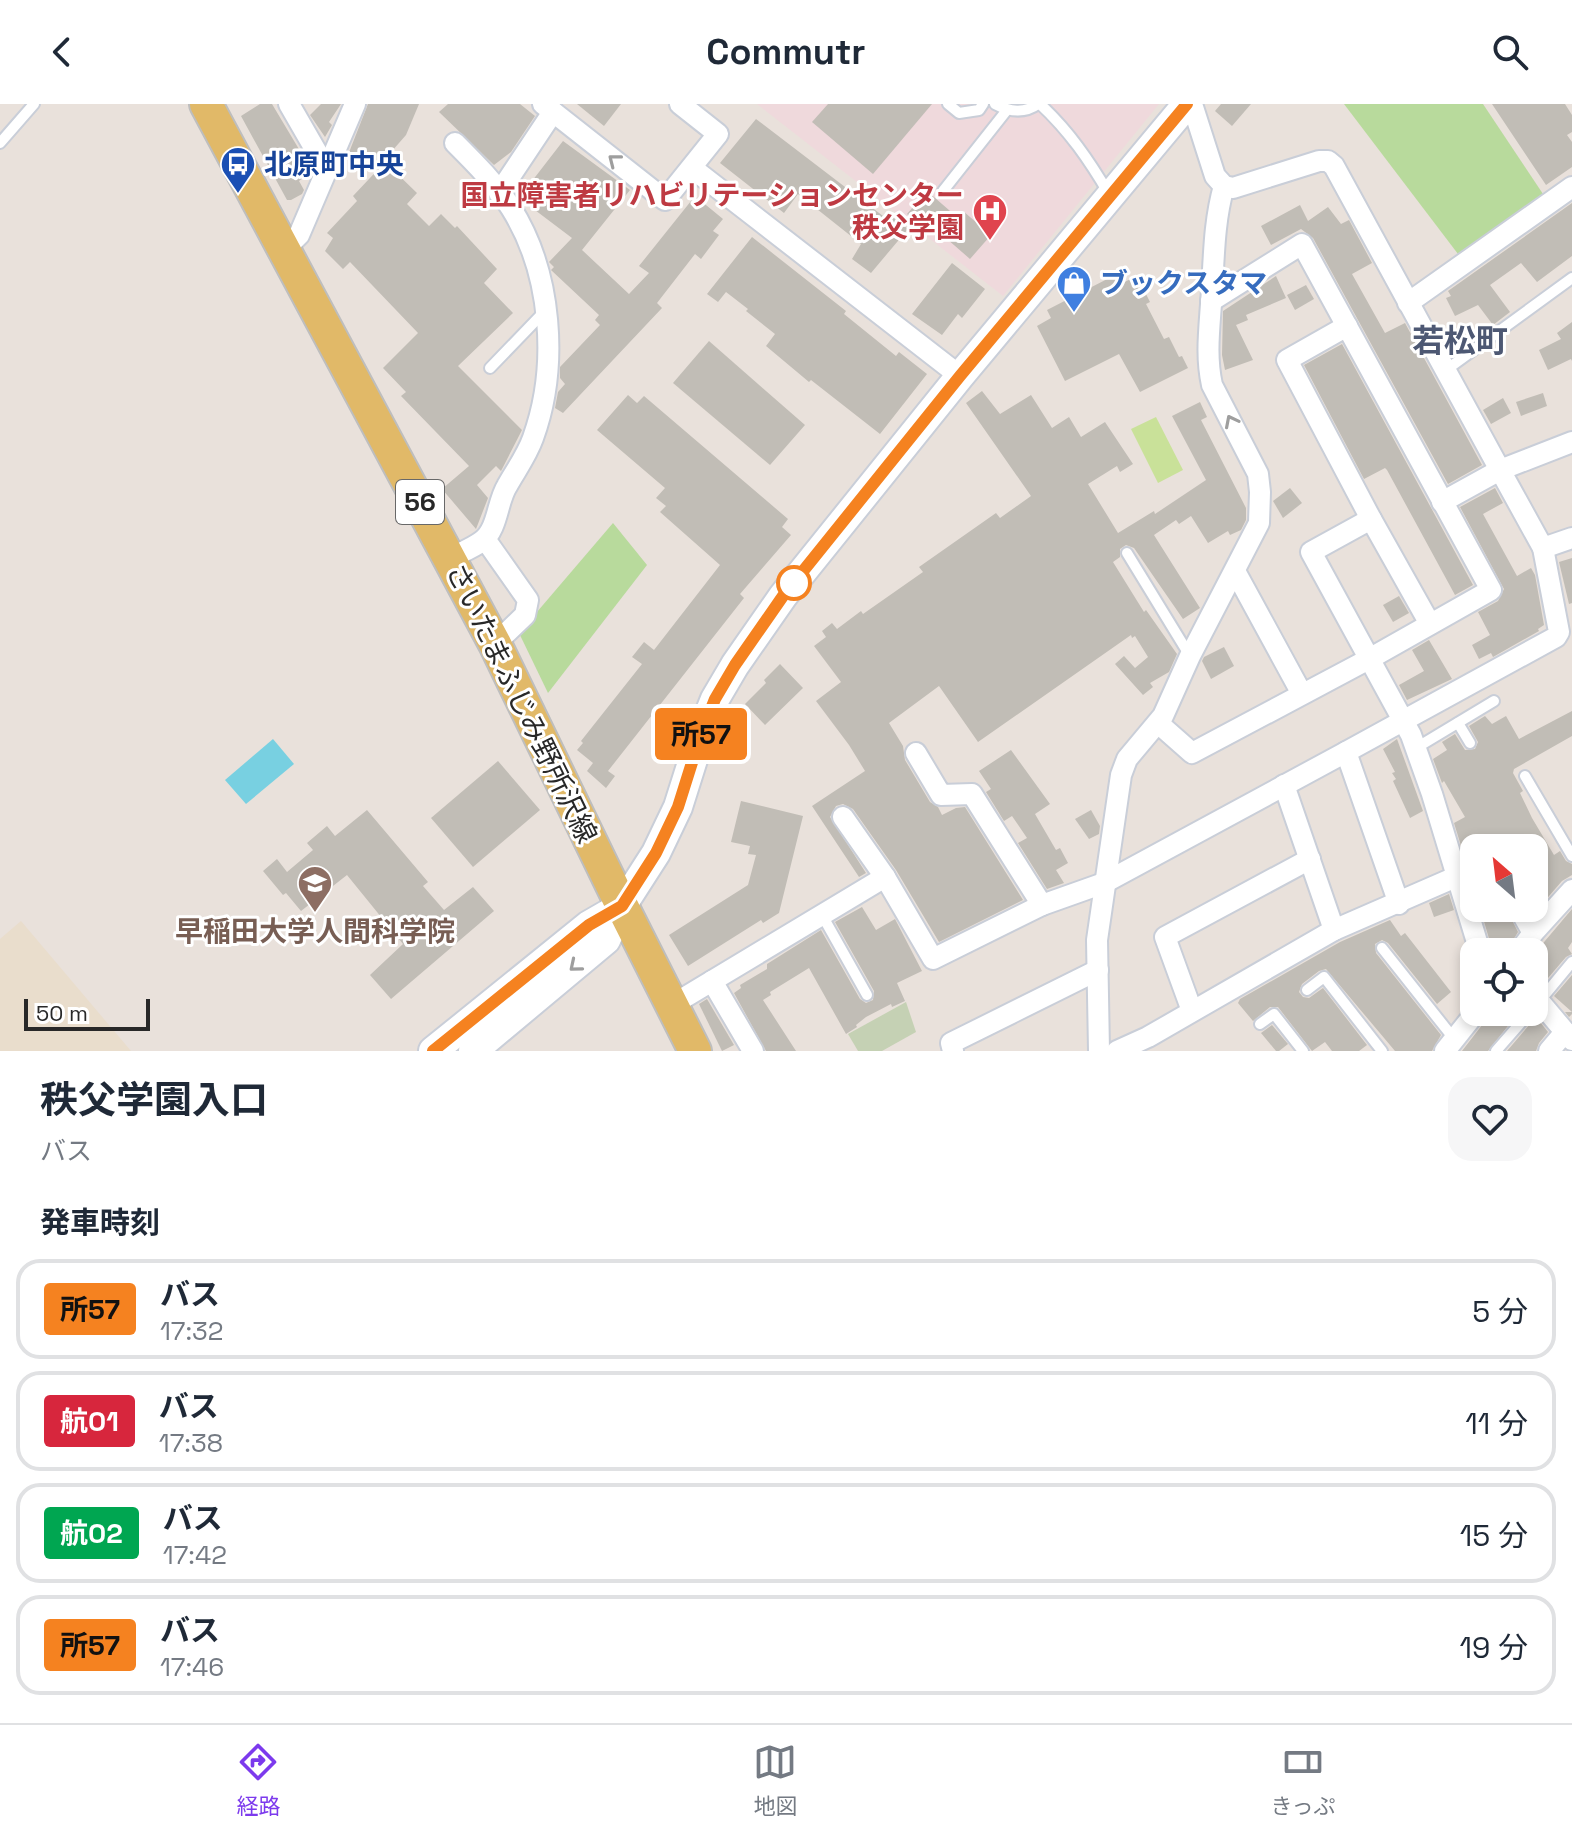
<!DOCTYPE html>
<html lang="ja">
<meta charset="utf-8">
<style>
body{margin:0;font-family:"Space Grotesk","Noto Sans JP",sans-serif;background:#f6f6f7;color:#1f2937;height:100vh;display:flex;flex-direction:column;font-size:30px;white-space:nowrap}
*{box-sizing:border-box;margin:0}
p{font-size:26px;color:#747a83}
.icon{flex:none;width:44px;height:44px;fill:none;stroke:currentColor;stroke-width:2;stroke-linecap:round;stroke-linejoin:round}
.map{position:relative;height:947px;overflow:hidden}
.sheet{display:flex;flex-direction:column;background:#fff;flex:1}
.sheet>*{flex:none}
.badge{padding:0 16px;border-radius:6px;font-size:28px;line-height:52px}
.needle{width:52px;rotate:332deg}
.buttons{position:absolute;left:1460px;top:730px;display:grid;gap:16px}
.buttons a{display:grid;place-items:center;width:88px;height:88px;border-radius:16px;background:#fff;box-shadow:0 4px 12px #0003;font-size:40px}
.scale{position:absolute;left:24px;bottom:20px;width:126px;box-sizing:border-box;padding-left:8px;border:4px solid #282828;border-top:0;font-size:22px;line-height:28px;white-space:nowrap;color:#282828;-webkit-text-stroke:6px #fff;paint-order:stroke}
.map>.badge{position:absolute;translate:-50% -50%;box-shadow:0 0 0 4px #fff}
h2{padding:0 40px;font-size:30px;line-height:72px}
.round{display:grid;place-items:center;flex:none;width:84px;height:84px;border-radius:24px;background:#f6f6f7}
.headline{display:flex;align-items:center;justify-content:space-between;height:136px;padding:0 40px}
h1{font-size:38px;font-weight:700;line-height:60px}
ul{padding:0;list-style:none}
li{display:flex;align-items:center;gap:24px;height:100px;margin:0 16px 12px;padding:0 24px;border:4px solid #e0e1e3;border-radius:24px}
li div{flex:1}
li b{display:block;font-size:30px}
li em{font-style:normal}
li .badge{min-width:88px;font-weight:700;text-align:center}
header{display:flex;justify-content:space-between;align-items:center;height:104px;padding:0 40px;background:#fff;font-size:36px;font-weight:700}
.dock{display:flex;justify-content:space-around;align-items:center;height:112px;border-top:2px solid #e0e1e3;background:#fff;font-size:22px;color:#747a83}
.dock a{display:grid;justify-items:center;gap:4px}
.dock .on{color:#7c3aed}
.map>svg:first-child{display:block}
.education{fill:#e9ddcc}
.medical{fill:#efd9dc}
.green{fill:#b8da9c}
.cemetery{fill:#c5d1b4}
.pitch{fill:#c9e199}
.water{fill:#78d0e1}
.building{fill:#c1bdb6}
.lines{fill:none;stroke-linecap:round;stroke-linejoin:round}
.lane-casing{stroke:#c9ced8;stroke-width:14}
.street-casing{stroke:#c9ced8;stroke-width:24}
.secondary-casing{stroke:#c9ced8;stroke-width:32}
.primary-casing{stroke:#bebebe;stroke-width:36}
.lane{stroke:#fff;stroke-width:10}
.street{stroke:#fff;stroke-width:20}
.secondary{stroke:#fff;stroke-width:28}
.primary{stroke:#e1b968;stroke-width:32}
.oneway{stroke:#9e9e9e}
.line-casing{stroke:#fff;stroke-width:18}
.line{stroke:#f58220;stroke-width:12}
.stop-dot{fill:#fff;stroke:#f58220;stroke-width:4}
.labels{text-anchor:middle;stroke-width:6;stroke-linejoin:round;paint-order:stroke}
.shield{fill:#fff;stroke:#686868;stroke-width:2}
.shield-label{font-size:26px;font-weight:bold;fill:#282828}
.transit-label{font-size:28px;font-weight:bold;fill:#164399;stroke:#fff;text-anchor:start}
.health-label{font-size:28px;font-weight:bold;fill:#be3a42;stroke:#fff;text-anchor:end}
.shop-label{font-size:28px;font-weight:bold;fill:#366cbe;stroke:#fff;text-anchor:start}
.street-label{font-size:28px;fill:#282828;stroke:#fff}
.education-label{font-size:28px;font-weight:bold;fill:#785e54;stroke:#fff}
.quarter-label{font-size:32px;font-weight:bold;fill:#4d5873;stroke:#fff}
</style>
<header><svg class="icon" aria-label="back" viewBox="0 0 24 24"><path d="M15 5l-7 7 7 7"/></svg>Commutr<svg class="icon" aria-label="search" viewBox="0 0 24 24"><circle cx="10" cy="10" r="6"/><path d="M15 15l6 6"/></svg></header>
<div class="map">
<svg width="1572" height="947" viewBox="0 0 1572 947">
<rect width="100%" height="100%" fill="#e9e1db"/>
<path class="education" d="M21,817l110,130h-131v-112z"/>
<path class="medical" d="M757,0h402l-156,192z"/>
<g class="green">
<path d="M1344,0h139l60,90 -85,60z"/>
<path d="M613,419l34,42 -99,128 -29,-60z"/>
</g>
<path class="cemetery" d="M906,898l10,30 -34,19h-24l-10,-17z"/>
<path class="pitch" d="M1156,313l27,53 -25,13 -27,-54z"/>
<path class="water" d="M273,635l21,25 -48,40 -21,-24z"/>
<g class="building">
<path d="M260,0h12l40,67 -13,10 5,9 -2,4 -11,6h-4l-46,-84z"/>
<path d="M321,0h20l-12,18 3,3 -7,12 -15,-22z"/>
<path d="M368,0h51l-13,31 -28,32 -30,-12z"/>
<path d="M448,0h72l15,12 -24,36 -17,13 -55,-53z"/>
<path d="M577,0h44l-17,22z"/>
<path d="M828,0h104l-59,70 -61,-52z"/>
<path d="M1221,0h30l-19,22 -17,-15z"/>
<path d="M1492,0h73l7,11v17l-5,3 5,7v25l-26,18z"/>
<path d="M756,15l127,97 3,-4 22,17 -37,44 -19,-14 9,-15 -63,-50 -14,19 -64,-50z"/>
<path d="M563,37l67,49 -48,60 47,44 20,-21 -10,-7 56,-70 28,23 -10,12 6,4 -18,24 -6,-5 -38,49 5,5 -99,105 -8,-5 3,-16 7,-8 -5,-6v-11l40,-42 -5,-5 4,-5 -48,-45 3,-3 -5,-5 23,-24 -41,-31 -9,-13z"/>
<path d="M385,58l32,31 -10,11 22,22 12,-12 14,14 2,-2 40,43 -13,14 29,30 -55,53 64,64 -21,41 -5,-5 -19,19 11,13 -12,31 -34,-40 27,-23 -68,-70 5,-4 -23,-24 35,-35 -68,-71 -7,7 -18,-18 8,-13 -6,-5 30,-32 -4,-5z"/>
<path d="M927,87l30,26 6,-6 28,24 -21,24 -39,-34 -4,5 -20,-16z"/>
<path d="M1572,99v53l-35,26 -16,-19 -31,22 20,27 -17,13 -15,-20 -23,11 -9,-18 5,-2 -3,-5z"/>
<path d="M1300,101l8,16 20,-14 13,17 8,-4 23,43 -20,11 33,59 20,-10 77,142 -34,19 -135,-246 -12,-9 -30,16 -10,-19z"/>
<path d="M752,133l94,74 -2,3 52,42 3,-4 28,22 -47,60 -69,-54 -2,2 -43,-36 9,-12 -29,-23 2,-2 -22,-17 -8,10 -11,-8z"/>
<path d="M952,159l33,26 -23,29 -4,-4 -16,21 -30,-21z"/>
<path d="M1115,171l5,9 13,-6 7,14 4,-2 6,12 -4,2 18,35 5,-2 10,20 3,-1 6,12 -48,24 -21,-38 -54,27 -28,-55 14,-8 -4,-8z"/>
<path d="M1276,172l10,22 -40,17 2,5 -12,5 17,35 -28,10 -3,-15 1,-44z"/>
<path d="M1306,181l8,14 -19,11 -8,-15z"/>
<path d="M1572,218v39l-1,-2 -23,11 -9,-20 22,-11 -4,-6z"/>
<path d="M709,237l96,84 -35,40 -97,-82z"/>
<path d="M1342,240l131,241 -18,10 -68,-125 -2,-2 -21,11 -60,-114z"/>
<path d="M982,287l18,23 31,-19 21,33 17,-11 12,20 24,-15 28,42 -13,8 -3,-6 -29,18 30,49 36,-22 1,3 51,-34 -34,-64 28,-14 7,15 -6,3 45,88v12l-5,10 -11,5 -2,-4 -20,12 -17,-27 -12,8 -3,-4 -22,15 46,73 -17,11 -49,-71 -8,-3 -6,4v8l-7,5 31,50 2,-2 31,44 -8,18 -19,11 3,4 -10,8 -28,-31 9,-8 11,12 13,-11 -13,-21 -3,2 -1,-3 -153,107 -39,-56 -50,37 14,23 2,14 25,42 8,5 4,8 14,-7 9,-1 58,93 -84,42 -43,-72 -43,-61 -10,-5 -7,2 -6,11 36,56 -7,4 -47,-71 53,-35 -16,-26 -33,-44 25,-19 -27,-36 12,-9 -4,-6 10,-8 5,6 24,-18 2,3 60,-42 -4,-5 77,-54 4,5 31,-22 -65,-93z"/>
<path d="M1543,289l4,13 -26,10 -5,-14z"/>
<path d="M628,291l9,8 7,-7 144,123 -6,8 9,8 -51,59 4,4 -136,173 7,5 -9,12 -19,-17 6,-8 -16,-13 6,-7 -2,-2 61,-77 -10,-7 12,-15 10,8 66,-85 -60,-53 6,-6 -10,-8 9,-10 -68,-58z"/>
<path d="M1503,294l8,15 -20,11 -8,-14z"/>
<path d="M1290,384l12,15 -19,15 -10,-17z"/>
<path d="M1495,384l8,15 -20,11 34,62 14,-8 4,7 9,50 -6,4 1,2 -46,26 -2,-4 -12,6 -7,-14 18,-10 -12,-23 20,-11 6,-12 -44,-82z"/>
<path d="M1572,454v45l-3,1 -10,-42z"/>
<path d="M1399,492l10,17 -16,9 -10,-17z"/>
<path d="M1429,536l23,39 -45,21 -8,-15 25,-14 -12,-21z"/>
<path d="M1224,543l10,19 -23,13 -9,-18 2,-4z"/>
<path d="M780,560l23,24 -38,37 -20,-21 21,-21 -2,-3z"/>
<path d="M1572,607v25l-58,33 -1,4 10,18 -3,2 12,25 22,37 6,-4 6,10 6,3v11l-10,6 -26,30 -2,-63h-60v40l-20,-65 11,-6 -21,-36 -2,2 -9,-24 14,-9 -5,-8 13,-8 10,16 10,-1 3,-7 -9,-16 16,-10 7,8 14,-8 13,23z"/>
<path d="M1397,635l26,72 -13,7 -17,-37 3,-2 -4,-6 3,-1 -12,-23z"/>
<path d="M1011,646l39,54 -15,10 21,36 4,-2 8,15 -12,7 8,13 -17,6 -29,-46 9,-5 -15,-22 -8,5 -18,-29 5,-3 -12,-18z"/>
<path d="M498,657l42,49 -67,57 -42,-49z"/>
<path d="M741,697l62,15 -24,97 -16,10 -2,-3 -73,46 -19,-31 79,-50 8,-30 -8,-1 2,-8 -19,-4z"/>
<path d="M367,706l61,72 -5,4 21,24 29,-23 21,24 -103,88 -21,-24 33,-31 -56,-69 -46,36 -15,-18 -3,2 -20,-24 14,-12 10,13 26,-22 -6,-7 20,-17 8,10z"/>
<path d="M1091,706l9,16 -1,8 -10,5 -14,-20z"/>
<path d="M1449,790l5,16 -20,7 -5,-14z"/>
<path d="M862,803l14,23 19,-11 27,52 -25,12 8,18 -13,6 -1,-3 -25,13 -10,8 1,2 -11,7 -37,-66 -39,24 1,3 -8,5 33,51h-30l-32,-58 7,-5 -1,-3 27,-16v-5l54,-34 39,69 6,4 7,-3 1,-9 -39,-69z"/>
<path d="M1480,804h26l12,24 -12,20h-13z"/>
<path d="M1572,805v33l-4,6 4,6 -6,3 -24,28 -8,-6v-25z"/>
<path d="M1390,816l11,16 4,-3 46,59 -14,12 -49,-61 -6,-3 -7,4 1,9 65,82 -9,16h-37l-69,-82 -7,2 -17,13 -3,8 4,5 6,1 14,-10 44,57 -8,6h-27l-7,-9 -13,9 -34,-44h-8l-17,14 -15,-18 2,-4 100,-57z"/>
<path d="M1572,871v39l-3,3 -4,-5h7l-18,-16z"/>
<path d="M707,895l27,46 -12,6 -23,-47z"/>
<path d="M1489,908h30l-31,39h-26l24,-31z"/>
<path d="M1536,913l12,15 -9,11 -3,8h-29z"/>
<path d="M1272,921l16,19 -9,7h-3l-15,-18z"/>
</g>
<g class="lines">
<g class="lane-casing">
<g id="lane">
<path d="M948,0l11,9 20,-3 4,-6"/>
<path d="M995,0c15,8 29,10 43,0"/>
<path d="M1040,0c29,27 49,56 69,90"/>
<path d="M0,39l34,-39"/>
<path d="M943,87l64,-81"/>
<path d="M490,264l54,-56"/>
<path d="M1446,266l126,-92"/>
<path d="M1127,449l63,103"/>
<path d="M1458,619l12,20"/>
<path d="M1416,644l78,-47"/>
<path d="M1525,672l47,80"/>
<path d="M822,811l45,80"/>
<path d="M1382,844l73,92"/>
<path d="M1307,886l17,-13 58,74"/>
<path d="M1538,899l34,-41"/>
<path d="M1260,920l14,-10 29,37"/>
<path d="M1496,947l34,-39"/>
</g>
</g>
<g class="street-casing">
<g id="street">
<path d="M289,0l38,66"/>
<path d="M543,0l122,96 53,-66 -38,-30"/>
<path d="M1192,0l23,72 9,10 9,2 86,-27h9l6,5 166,304 72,-28"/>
<path d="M692,64l268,208"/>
<path d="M499,89l54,-81"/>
<path d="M285,145l14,-14 56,-131"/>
<path d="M1408,199l164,-116"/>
<path d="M1347,222l-60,34 84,159"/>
<path d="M1442,398l58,-32 43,78 29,-10"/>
<path d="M485,435l43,61 -3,15 -30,29"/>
<path d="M450,454c10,-5 23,-10 32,-17 16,-12 15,-39 25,-55 9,-16 20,-31 26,-48 26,-72 19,-165 -22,-230 -15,-24 -36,-45 -56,-65"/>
<path d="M1235,467l67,123"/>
<path d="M1430,520l-59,-105 -60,33 100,183 21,59 48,158"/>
<path d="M1158,619l34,30 177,-94 122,-69 -189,-346 -91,57"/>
<path d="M1346,648l210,-115 3,-5 -16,-84"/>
<path d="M916,649l25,42 31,-1 70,111"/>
<path d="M1284,681l50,145"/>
<path d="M843,713l42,60 48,82 109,-54 62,-22 242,-131 53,152"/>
<path d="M1519,804l14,25"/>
<path d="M1519,848l14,-19 39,-43"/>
<path d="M712,877l41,70"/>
<path d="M1534,891l38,45"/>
<path d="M672,901l213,-128"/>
<path d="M1192,907l-27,-74 145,-78"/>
<path d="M953,947l-2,-8 147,-73"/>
<path d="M1099,947l-2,-111 24,-165 6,-16 36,-43 27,-60 69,-133 1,-31 -2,-18 -46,-89c-6,-27 -3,-53 -1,-81 3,-39 2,-80 13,-118"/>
<path d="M1117,947l31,-14 186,-107 124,-54"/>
<path d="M1445,947l31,-39"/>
<path d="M1549,947l16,-19"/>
</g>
</g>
<g class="secondary-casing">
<g id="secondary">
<path d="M433,947l156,-126 33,-19"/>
<path d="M473,947l133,-111 16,-34 34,-53 22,-46 23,-73 14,-35 20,-34 48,-69 177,-220 227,-272"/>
</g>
</g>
<g class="primary-casing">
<path id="primary" d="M206,0l289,540 127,262 73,145"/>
</g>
<use href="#lane" class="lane"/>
<use href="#street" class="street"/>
<use href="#secondary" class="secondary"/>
<use href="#primary" class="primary"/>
</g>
<defs><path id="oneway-chevron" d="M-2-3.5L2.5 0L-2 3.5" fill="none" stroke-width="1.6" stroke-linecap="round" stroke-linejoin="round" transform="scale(2)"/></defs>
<g class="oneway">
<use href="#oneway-chevron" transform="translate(614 56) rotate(-142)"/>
<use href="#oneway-chevron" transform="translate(1231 317) rotate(-117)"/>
<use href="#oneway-chevron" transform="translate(575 862) rotate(140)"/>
</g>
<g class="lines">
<g class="line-casing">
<path id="line" d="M433,947l156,-126 33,-19 34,-53 22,-46 23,-73 14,-35 20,-34 48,-69 177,-220 227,-272"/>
</g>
<use href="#line" class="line"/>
</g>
<defs>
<g id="bus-pin" transform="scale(1.8)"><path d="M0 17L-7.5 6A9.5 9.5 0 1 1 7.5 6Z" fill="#1a4fb4" stroke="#fff"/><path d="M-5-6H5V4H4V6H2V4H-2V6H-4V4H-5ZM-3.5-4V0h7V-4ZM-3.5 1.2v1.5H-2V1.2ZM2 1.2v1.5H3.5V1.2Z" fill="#fff"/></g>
<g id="hospital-pin" transform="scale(1.8)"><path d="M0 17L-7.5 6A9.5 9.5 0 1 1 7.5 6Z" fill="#e0444e" stroke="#fff"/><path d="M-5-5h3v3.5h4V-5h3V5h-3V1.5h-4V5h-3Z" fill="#fff"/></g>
<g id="shop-pin" transform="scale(1.8)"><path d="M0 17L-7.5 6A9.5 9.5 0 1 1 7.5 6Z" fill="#3f7fe0" stroke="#fff"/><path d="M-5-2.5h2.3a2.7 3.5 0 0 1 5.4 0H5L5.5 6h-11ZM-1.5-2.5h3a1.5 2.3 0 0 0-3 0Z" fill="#fff"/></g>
<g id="university-pin" transform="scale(1.8)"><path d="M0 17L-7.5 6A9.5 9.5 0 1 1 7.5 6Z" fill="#8d6e63" stroke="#fff"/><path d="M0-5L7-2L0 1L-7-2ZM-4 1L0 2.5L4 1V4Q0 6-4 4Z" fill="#fff"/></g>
</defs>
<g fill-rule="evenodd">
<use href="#bus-pin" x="238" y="60"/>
<use href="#hospital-pin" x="990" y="107"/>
<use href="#shop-pin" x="1074" y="179"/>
<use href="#university-pin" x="315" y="779"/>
</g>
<circle class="stop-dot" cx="794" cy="479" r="16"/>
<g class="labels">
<rect class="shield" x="396" y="376" width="48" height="44" rx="6"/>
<g class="shield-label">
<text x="420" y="407">56</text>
</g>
<g class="transit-label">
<text x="264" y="70">北原町中央</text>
</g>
<g class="health-label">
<text x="964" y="101">国立障害者リハビリテーションセンター<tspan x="964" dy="32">秩父学園</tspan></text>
</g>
<g class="shop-label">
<text x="1100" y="189">ブックスタマ</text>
</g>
<g class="street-label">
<text transform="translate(522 599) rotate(64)" y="10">さいたまふじみ野所沢線</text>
</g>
<g class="education-label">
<text x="315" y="837">早稲田大学人間科学院</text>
</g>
<g class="quarter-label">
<text x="1460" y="248">若松町</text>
</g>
</g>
</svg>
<div class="buttons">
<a><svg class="needle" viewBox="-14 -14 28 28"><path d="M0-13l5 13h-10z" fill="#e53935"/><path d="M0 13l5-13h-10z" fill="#747a83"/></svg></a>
<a><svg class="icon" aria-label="locate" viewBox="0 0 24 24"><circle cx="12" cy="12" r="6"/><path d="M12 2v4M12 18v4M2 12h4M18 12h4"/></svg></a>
</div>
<div class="scale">50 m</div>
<b class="badge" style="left:701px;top:630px;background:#f58220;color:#111">所57</b>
</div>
<section class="sheet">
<div class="headline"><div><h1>秩父学園入口</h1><p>バス</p></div><a class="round"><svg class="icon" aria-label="heart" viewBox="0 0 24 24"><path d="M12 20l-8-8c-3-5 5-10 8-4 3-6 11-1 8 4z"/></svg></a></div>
<h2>発車時刻</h2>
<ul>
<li><span class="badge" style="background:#f58220;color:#111">所57</span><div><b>バス</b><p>17:32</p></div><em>5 分</em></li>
<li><span class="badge" style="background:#d7263d;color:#fff">航01</span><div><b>バス</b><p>17:38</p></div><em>11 分</em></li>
<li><span class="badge" style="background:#00a651;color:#fff">航02</span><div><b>バス</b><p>17:42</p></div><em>15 分</em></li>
<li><span class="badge" style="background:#f58220;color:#111">所57</span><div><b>バス</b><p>17:46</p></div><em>19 分</em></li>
</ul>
</section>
<nav class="dock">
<a class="on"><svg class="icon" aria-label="directions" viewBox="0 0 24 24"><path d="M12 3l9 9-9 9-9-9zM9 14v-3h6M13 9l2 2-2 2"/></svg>経路</a>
<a><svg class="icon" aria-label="map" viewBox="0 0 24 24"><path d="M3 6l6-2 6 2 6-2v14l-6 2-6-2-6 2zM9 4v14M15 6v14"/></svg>地図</a>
<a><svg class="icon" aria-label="tickets" viewBox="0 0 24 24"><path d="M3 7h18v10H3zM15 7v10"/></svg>きっぷ</a>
</nav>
